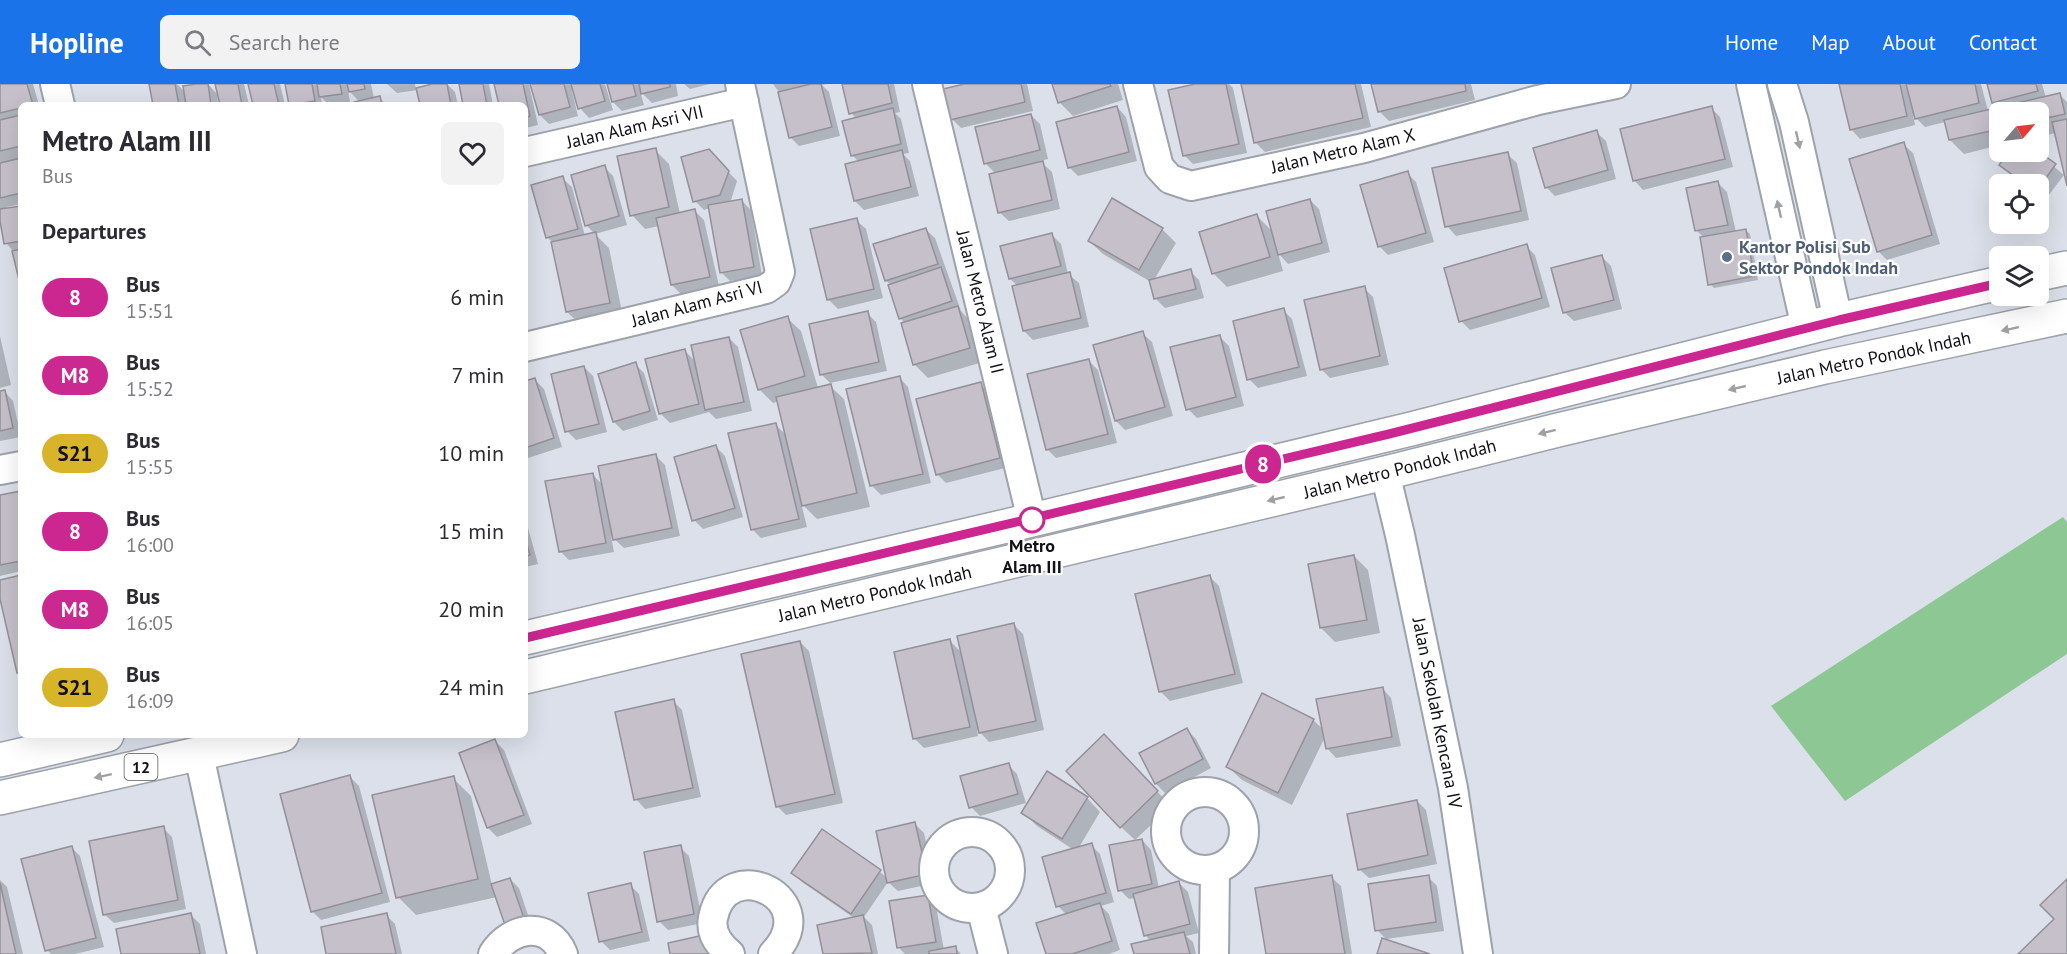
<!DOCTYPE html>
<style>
body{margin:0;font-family:"PT Sans",sans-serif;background:#f2f2f3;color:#2b2b33;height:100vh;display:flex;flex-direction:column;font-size:22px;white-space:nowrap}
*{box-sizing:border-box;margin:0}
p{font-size:20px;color:#7c7c81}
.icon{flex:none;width:33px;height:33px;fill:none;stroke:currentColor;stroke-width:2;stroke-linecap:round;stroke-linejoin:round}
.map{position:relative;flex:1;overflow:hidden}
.details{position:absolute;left:18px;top:18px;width:510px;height:636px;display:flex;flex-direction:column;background:#fff;border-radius:9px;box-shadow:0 6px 24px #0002}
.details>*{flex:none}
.badge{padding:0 12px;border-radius:20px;font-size:21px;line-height:39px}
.needle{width:39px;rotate:62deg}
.buttons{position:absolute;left:1989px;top:18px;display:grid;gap:12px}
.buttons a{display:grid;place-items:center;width:60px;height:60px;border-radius:9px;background:#fff;box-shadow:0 6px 24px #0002;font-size:30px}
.map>.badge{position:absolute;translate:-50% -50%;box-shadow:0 0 0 3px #fff}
h2{padding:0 24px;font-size:22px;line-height:54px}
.round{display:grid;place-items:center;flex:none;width:63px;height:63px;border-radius:9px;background:#f2f2f3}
.summary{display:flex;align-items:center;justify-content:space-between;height:102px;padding:0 24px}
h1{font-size:28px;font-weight:700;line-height:45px}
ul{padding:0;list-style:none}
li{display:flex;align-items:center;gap:18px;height:78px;padding:0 24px}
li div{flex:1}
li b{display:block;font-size:22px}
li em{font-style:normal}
li .badge{min-width:66px;font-weight:700;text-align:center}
header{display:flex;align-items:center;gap:36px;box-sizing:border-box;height:84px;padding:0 30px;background:#1a73e8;color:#fff}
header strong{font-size:28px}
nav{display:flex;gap:33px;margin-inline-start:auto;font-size:21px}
.search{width:420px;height:54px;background:#f2f2f3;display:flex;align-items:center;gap:15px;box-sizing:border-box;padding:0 21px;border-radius:9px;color:#7c7c81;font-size:22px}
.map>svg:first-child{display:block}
.green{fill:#8dc793}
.shadow{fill:#0003}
.building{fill:#c5c0ca;stroke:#94909a;stroke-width:1.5}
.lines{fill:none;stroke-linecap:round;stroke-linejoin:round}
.minor-casing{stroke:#9da2ab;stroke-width:32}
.highway-casing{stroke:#9da2ab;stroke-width:36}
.minor{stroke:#fff;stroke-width:28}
.highway{stroke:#fff;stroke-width:33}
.oneway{fill:#9fa0a1}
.line-casing{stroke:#fff;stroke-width:14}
.line{stroke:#cc2790;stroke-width:9}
.service-dot{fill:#5c6f8a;stroke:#fff;stroke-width:2}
.stop-dot{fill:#fff;stroke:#cc2790;stroke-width:3}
.labels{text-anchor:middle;stroke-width:4.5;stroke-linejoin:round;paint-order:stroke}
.shield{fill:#fff;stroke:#57585b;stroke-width:1.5}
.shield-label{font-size:16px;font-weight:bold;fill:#0f1115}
.street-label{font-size:18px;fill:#0f1115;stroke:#fff}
.service-label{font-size:18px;font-weight:bold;fill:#4e5e75;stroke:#fff;text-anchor:start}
.stop-label{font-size:18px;font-weight:bold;fill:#0f1115;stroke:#fff}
</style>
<header>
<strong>Hopline</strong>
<div class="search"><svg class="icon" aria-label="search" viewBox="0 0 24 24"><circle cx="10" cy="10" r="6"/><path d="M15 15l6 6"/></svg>Search here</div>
<nav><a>Home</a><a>Map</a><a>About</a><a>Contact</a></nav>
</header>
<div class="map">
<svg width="2067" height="870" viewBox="0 0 2067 870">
<rect width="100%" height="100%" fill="#dbe0ea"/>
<path class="green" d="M2063,433l4,5v132l-222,147 -74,-95z"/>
<g class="shadow">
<path d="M0,0h33l6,21h-18v99l-15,3 1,3 14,-3v75l-7,-30 -8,-9 -6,-30z"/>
<path d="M155,0h22l9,9 22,-9 9,10 1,11h-63z"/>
<path d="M217,0h27l5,21h-27z"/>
<path d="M249,0h31l5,21h-31z"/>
<path d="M286,0h85l3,15 5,-1 8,7h-31l4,-3 -12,-12 2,12 -21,3 -8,-8 1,8h-32z"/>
<path d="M387,0h28l1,5 16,-3 -1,-2h16l8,8 3,13h-37l-3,-15 -21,3z"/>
<path d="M461,0h28l4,21h-28z"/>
<path d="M495,0h34l9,41 -13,3v-23h-25z"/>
<path d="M532,0h73l8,26 -24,8 -9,-10 -6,-18 -2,1 6,25 -29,8 -9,-9z"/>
<path d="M609,0h67l2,12 -26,7 -12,-12 4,14 -22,6 -9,-9z"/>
<path d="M684,0h26l-20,5z"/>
<path d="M773,0h55l-6,1 7,7 11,44 -41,10 -9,-9 -11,-45z"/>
<path d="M843,0h51l6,28 -5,1 6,6 8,34 -6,1 7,7 9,35 -55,14 -9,-9 4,-39 -7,-7 5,-36 -6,-6z"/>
<path d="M971,0h56l6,27 -72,17 -9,-9z"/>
<path d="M1054,0h64l5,16 -50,16 -14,-14z"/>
<path d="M1202,0h27l4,4 14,65 -54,11 -9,-9z"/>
<path d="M1242,0h119l10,43 -106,25 -9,-9z"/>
<path d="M1373,0h98l4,16 -86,21 -9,-9z"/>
<path d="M1840,0h141l7,27 12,-2 -7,-7 -5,-18h54l4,14 14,-3 7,7v78l-11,-47 -18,4v-25h-38v33l-36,9 -14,-14 -5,-18 -20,5 -12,-12 2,10 -55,14 -9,-10z"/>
<path d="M1117,23l9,10 11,44 -59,15 -9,-9z"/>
<path d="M1711,24l9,9 13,50 -90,23 -9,-10z"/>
<path d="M1031,31l9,9 8,35 -8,2 12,11 8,37 -51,12 -10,-9 -3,-38 -11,-11z"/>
<path d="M1596,48l10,9 10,38 -61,17 -9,-9z"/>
<path d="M1903,60l10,9 27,91 -53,16 -9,-9z"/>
<path d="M655,66l14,14 11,50 15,-3 9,9 15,66 -38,8 -9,-9 -13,-59 -14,3 -13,-14z"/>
<path d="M708,67l29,30 -7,22 12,-2 9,9 11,66 -32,5 -9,-9 -11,-64 -6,2 -9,-9z"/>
<path d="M2011,68h25l28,23 -19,25 -7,-5v-11h-14l-23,-19z"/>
<path d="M1507,70l10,9 12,57 -73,16 -9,-10z"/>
<path d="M604,83l9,9 14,49 -32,9 -9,-9z"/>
<path d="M1407,89l9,9 18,60 -46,13 -9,-9z"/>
<path d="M562,94l10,9 13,49 10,-2 14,14 14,69 -42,8 -14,-13 -14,-69 -6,-6z"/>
<path d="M1718,99l9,9 9,40 9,-2 5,4 8,46 -44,8 -4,-4 -6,-46 -8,-8z"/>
<path d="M1310,116l9,9 11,43 -42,12 -10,-11 5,18 -56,16 -13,-13 -13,-41 56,-17 16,16z"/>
<path d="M856,136l10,9 17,69 -45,11 -9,-9 -17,-70z"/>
<path d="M925,145l10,9 26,73 10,11 12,40 -55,16 -14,-14 -9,-41 -5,-5 -9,-32 -5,-6z"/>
<path d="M1162,145l14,14 -22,37 36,-9 9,9 5,18 -39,10 -9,-9 -5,-17 -48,-28 -14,-13z"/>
<path d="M1052,151l9,9 7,30 11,9 10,44 -56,13 -9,-9 -6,-45 -8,-7z"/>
<path d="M1526,162l9,9 15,52 -80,23 -9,-9z"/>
<path d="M1602,173l9,9 11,43 -48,12 -10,-9z"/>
<path d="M1364,204l9,9 16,68 -59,13 -9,-9z"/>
<path d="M525,219l3,17 -3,1z"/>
<path d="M1283,226l9,9 15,57 -49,12 -9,-9z"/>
<path d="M867,229l9,9 11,49 -57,12 -9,-9z"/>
<path d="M787,234l14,13 17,57 12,-2 14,13 26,108 -53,12 -16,-16 6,24 -46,11 -9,-9 23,-105 12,12 -8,-35 -6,2 -14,-14z"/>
<path d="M1142,249l10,9 21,74 -48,14 -9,-9z"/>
<path d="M0,252l11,49 -11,3z"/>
<path d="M1220,253l9,9 15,60 -47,12 -9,-9z"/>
<path d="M729,254l9,9 14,64 -36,8 -7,-7 -39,11 -10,-10 24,-63 12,12z"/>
<path d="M1089,277l9,9 19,73 -61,15 -9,-9z"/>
<path d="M635,280l9,9 14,47 -35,11 -9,-9z"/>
<path d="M584,283l9,9 14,56 -31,8 -9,-9z"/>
<path d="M899,293l9,10 23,96 -50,12 -10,-10z"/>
<path d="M534,295l10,10 18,58 -37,12v-76z"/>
<path d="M980,300l9,9 20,74 -63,16 -9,-9z"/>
<path d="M4,307l9,10 8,36 -21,4v-49z"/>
<path d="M716,363l9,9 18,61 -40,12 -9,-9z"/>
<path d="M656,372l9,9 15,71 -56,12 -13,-12 3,16 -45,8 -9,-9 32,-77 11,11z"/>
<path d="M21,408v79l-21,5v-79z"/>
<path d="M525,433l13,47 -13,3z"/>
<path d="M1354,472l14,14 12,63 -45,9 -14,-14z"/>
<path d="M1210,493l9,9 24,97 -73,18 -9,-9 -25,-97z"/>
<path d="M1014,541l9,9 21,96 -55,12 -12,-13 1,7 -54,12 -9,-9 35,-98 12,12z"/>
<path d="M800,558l9,9 34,152 -57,12 -9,-9z"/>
<path d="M1382,604l9,10 10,48 -65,12 -9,-10 -2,-11 -33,68 -50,-25 -14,-13 85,-47 11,10z"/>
<path d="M673,617l9,9 19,87 -56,12 -9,-10z"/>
<path d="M1187,646l9,9 15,29 -46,25 -9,-9 -15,-30z"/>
<path d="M495,657l9,9 28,74 -35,13 -9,-9 -28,-74z"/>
<path d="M1118,666l53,56 -36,34 -14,-13z"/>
<path d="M1008,681l9,9 9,29 -46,13 -9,-9z"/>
<path d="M350,693l9,9 31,116 -69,18 -9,-9z"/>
<path d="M453,694l18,18 21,89 18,-6 9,9 14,42 -36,-33 -81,18 -18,-18z"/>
<path d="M1087,714l13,14 -22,37 13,-4 9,9 14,48 -13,4 8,8 11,36 -11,4h-62l20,-39 -9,-9 16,-56 -37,-24 -14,-14z"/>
<path d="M1417,717l9,9 11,54 -68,14 -10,-9z"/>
<path d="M915,740l9,9 11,50 -37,8 -10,-9 -24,35 8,8 6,29h-53l-7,-28 36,-8 -52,-36 -9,-9 29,-42 58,41 8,7z"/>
<path d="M163,744l9,9 14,72 -72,14 -10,-9z"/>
<path d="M1142,756l9,10 8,38 20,-5 9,9 11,41 -13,3 7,6 3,12h-61l16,-13 -6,-6 -10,-37 -6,1 -9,-9z"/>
<path d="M71,763l9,9 24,91 -29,7h-24l-4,-4z"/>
<path d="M680,763l9,9 14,67 -35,7 -9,-9z"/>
<path d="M1331,793l10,9 11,68h-84z"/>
<path d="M1428,793l9,9 7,45 -58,8 -9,-9z"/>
<path d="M0,796l7,7 16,67h-23z"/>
<path d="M630,801l9,9 11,47 -40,9 -9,-9z"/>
<path d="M927,812l9,10 8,44 11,-2 6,6h-56l-7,-7z"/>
<path d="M191,831l9,9 6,30h-83z"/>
<path d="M386,831l9,9 7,30h-74z"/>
</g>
<g class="building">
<path d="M0,0h27l6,21h-12v3l-21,5z"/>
<path d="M149,0h26l4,21h-26z"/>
<path d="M196,0h12l3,21h-25l-3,-19z"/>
<path d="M215,0h23l4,21h-22z"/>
<path d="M248,0h26l5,21h-26z"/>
<path d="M285,0h27l3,17 -26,4z"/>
<path d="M317,0h23l2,10 -23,3z"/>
<path d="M347,0h17l1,5 -16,3z"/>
<path d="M432,0h15l4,21h-31l-4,-17z"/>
<path d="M459,0h24l4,21h-24z"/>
<path d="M494,0h29l7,32 -5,2v-13h-26z"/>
<path d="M530,0h34l6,23 -31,8z"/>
<path d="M571,0h29l5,17 -27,8z"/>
<path d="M607,0h26l3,12 -24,6z"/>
<path d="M639,0h31v3l-29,7z"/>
<path d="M811,0h10l11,43 -43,11 -11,-46z"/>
<path d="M842,0h46l4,19 -43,11z"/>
<path d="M964,0h57l4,18 -75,18 -7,-31z"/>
<path d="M1052,0h58l1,2 -53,17z"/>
<path d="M1195,0h31l13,60 -56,12 -15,-66z"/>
<path d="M1241,0h114l8,34 -109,25z"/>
<path d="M1371,0h94l1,7 -88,21z"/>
<path d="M1839,0h61l7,32 -57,14z"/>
<path d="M1906,0h69l4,19 -64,16z"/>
<path d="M1987,0h49l2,7 -46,12z"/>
<path d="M2060,9l5,21 -27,6v-8h-38v17l-51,11 -5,-20z"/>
<path d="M380,12l2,9h-27l-1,-3z"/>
<path d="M1117,22l12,46 -61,16 -12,-46z"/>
<path d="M1712,22l13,53 -92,22 -13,-52z"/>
<path d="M893,24l8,36 -50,12 -9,-35z"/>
<path d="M1031,30l9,36 -56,14 -9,-37z"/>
<path d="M21,31v31l-21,5v-31z"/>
<path d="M2067,35v67l-15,-64z"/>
<path d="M1597,46l11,40 -63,18 -12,-40z"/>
<path d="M1904,58l28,93 -55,17 -28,-93z"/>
<path d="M656,64l13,59 -39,9 -13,-60z"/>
<path d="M709,65l20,22 -9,24 -27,7 -12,-45z"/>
<path d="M902,66l9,37 -57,14 -9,-37z"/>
<path d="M2038,67l18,13 -18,25v-5h-13l-26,-19 10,-13z"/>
<path d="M1508,68l13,59 -76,16 -13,-59z"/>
<path d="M21,74v35l-21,5v-35z"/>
<path d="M1043,77l9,39 -54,13 -9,-39z"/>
<path d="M605,81l14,51 -34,10 -14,-51z"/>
<path d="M1408,87l18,62 -48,14 -18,-62z"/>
<path d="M563,92l15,53 -32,9 -15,-53z"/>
<path d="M1718,97l10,44 -33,6 -9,-43z"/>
<path d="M1112,114l51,30 -24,42 -51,-29z"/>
<path d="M742,115l12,68 -34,6 -12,-68z"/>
<path d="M1310,115l12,44 -44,12 -12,-44z"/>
<path d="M21,122v35l-17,3 -4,-23v-12z"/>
<path d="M695,125l15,68 -39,8 -15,-67z"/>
<path d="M1257,130l13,43 -58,17 -13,-42z"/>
<path d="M857,134l17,71 -47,11 -17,-71z"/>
<path d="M926,144l12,36 -53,17 -12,-37z"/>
<path d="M1746,145l8,47 -46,9 -8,-48z"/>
<path d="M596,148l14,71 -44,9 -15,-70z"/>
<path d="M1052,149l9,33 -52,13 -9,-33z"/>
<path d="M1527,160l15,54 -83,24 -15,-54z"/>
<path d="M21,165v35h-1l-8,-33z"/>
<path d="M1602,171l12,45 -51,13 -12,-45z"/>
<path d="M941,183l11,34 -53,18 -11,-34z"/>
<path d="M1191,185l5,20 -42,10 -5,-19z"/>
<path d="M1070,188l11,46 -58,13 -11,-45z"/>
<path d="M1365,202l15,70 -60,14 -16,-70z"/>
<path d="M958,222l12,42 -57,17 -12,-42z"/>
<path d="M1284,224l15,59 -52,13 -14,-59z"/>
<path d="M868,227l11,51 -59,13 -11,-51z"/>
<path d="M788,232l17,60 -47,14 -18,-60z"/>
<path d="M1143,247l22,76 -50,14 -22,-76z"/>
<path d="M1220,251l16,62 -50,13 -16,-63z"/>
<path d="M729,253l15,65 -39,8 -14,-65z"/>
<path d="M685,265l14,55 -40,10 -14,-55z"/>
<path d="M1089,275l19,75 -62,16 -19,-76z"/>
<path d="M636,278l14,49 -37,11 -15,-48z"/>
<path d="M584,282l15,58 -34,8 -14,-58z"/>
<path d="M900,292l23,98 -53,12 -24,-97z"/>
<path d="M535,294l19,60 -29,10v-67z"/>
<path d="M981,298l19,76 -64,17 -20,-76z"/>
<path d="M831,300l26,109 -55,13 -26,-109z"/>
<path d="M5,306l8,38 -13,3v-40z"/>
<path d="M776,339l23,96 -48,11 -23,-97z"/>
<path d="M716,361l19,63 -43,13 -18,-64z"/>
<path d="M656,370l16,74 -59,12 -15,-74z"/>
<path d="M593,389l13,70 -47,9 -14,-71z"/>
<path d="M21,407v70l-21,4v-70z"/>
<path d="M525,453l5,18 -5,1z"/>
<path d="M1354,471l13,65 -47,8 -12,-64z"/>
<path d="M21,491v98h-4l-17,-74v-19z"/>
<path d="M1210,491l25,99 -76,18 -24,-98z"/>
<path d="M1014,539l22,98 -57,12 -22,-97z"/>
<path d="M950,555l20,88 -57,12 -19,-87z"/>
<path d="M800,557l35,153 -59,13 -35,-153z"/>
<path d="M1383,603l9,50 -66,12 -10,-50z"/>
<path d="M1262,609l52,26 -36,74 -52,-26z"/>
<path d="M674,615l19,89 -59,12 -19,-88z"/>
<path d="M1187,644l16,31 -48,25 -16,-31z"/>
<path d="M1104,650l54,57 -38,37 -54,-57z"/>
<path d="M495,655l29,76 -37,13 -28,-75z"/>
<path d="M1009,679l9,31 -49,14 -9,-32z"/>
<path d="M1047,687l41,26 -26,42 -41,-26z"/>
<path d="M350,691l32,118 -71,19 -31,-118z"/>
<path d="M454,692l24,103 -82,19 -24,-103z"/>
<path d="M1417,716l11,55 -70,15 -11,-56z"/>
<path d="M915,738l12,52 -40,9 -11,-52z"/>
<path d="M164,742l14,74 -75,15 -14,-74z"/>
<path d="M822,745l59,41 -30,44 -60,-41z"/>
<path d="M1142,755l10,45 -34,7 -9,-46z"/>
<path d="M1092,759l14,50 -50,14 -14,-50z"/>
<path d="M681,761l13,69 -37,8 -13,-70z"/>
<path d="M72,762l24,92 -51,13 -24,-92z"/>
<path d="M1332,791l13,79h-79l-11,-66z"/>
<path d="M1429,791l7,47 -61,9 -7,-47z"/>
<path d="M510,794l15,43 -19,7 -15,-44z"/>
<path d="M2067,795v75h-49l36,-35 -14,-14z"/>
<path d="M1179,797l11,43 -46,12 -11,-42z"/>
<path d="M0,799l16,71h-16z"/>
<path d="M631,799l11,49 -43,10 -11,-49z"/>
<path d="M928,811l8,47 -39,6 -8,-47z"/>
<path d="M1100,819l12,38 -40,13h-26l-10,-31z"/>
<path d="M191,829l9,41h-79l-5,-25z"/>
<path d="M387,829l9,41h-70l-5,-27z"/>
<path d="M863,831l9,38 -49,1 -6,-29z"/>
<path d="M1184,848l6,22h-56l-3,-10z"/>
<path d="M704,851l4,19h-38l-2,-11z"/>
<path d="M1382,854l48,16h-53z"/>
<path d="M956,862l1,8h-28v-3z"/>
</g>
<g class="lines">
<g class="minor-casing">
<g id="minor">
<path d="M55,0l5,21"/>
<path d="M927,0l105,436"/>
<path d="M1138,0l21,83 11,12 21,7 173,-38 174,-48 78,-16"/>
<path d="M1751,0l55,244"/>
<path d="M1782,0l12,38 44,198"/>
<path d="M525,68l219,-50"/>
<path d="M525,263l241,-58 10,-7 4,-10 -40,-188"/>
<path d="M0,386l21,-4"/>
<path d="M1385,389l15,62 53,253 25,166"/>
<path d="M199,671l43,199"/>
<circle cx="1205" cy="747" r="39"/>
<circle cx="972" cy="786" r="38"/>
<path d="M981,823l12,47"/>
<path d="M493,870c18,-28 56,-34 70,0"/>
<path d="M730,870c-11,-9 -20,-21 -17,-36 13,-67 113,-19 60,36"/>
<path d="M1214,870l1,-84"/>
</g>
</g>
<g class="highway-casing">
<g id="highway">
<path d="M2038,190l29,-6"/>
<path d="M525,554l507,-118 379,-91 427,-109 162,-37"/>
<path d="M525,593l860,-204 173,-43 267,-63 242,-51"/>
<path d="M0,676l107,-25"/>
<path d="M0,714l282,-63"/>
</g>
</g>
<use href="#minor" class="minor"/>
<use href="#highway" class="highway"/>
</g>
<defs><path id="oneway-solid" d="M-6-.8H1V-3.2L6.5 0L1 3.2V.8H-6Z" transform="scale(1.5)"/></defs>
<g class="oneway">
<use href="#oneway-solid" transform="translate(1798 56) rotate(77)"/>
<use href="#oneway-solid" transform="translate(1779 125) rotate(-103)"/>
<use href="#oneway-solid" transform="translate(2010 245) rotate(168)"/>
<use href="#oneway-solid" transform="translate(1737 304) rotate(167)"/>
<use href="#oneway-solid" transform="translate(1547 348) rotate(166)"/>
<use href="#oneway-solid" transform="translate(1276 415) rotate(167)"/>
<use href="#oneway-solid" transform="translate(103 692) rotate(168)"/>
</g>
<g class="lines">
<g class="line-casing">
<path id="line" d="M525,554l864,-204 450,-114 161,-37"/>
</g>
<use href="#line" class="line"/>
</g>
<circle class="service-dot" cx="1727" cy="173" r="6"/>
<circle class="stop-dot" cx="1032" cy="436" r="12"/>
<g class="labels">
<rect class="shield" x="124.5" y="670" width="33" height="26" rx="4.5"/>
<g class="shield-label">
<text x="141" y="689">12</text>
</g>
<g class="street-label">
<text transform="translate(635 43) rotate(-13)" y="6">Jalan Alam Asri VII</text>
<text transform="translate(1343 67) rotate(-13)" y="6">Jalan Metro Alam X</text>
<text transform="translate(980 218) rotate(76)" y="6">Jalan Metro Alam II</text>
<text transform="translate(697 220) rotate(-15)" y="6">Jalan Alam Asri VI</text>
<text transform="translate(1874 274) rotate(-12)" y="6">Jalan Metro Pondok Indah</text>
<text transform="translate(1400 385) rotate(-14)" y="6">Jalan Metro Pondok Indah</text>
<text transform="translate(875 510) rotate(-13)" y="6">Jalan Metro Pondok Indah</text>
<text transform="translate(1437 629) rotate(79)" y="6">Jalan Sekolah Kencana IV</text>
</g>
<g class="service-label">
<text x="1739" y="169">Kantor Polisi Sub<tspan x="1739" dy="21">Sektor Pondok Indah</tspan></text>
</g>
<g class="stop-label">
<text x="1032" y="468">Metro<tspan x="1032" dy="21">Alam III</tspan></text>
</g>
</g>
</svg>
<div class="buttons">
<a><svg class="needle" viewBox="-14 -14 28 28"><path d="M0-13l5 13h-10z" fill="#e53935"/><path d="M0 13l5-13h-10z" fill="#7c7c81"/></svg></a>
<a><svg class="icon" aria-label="locate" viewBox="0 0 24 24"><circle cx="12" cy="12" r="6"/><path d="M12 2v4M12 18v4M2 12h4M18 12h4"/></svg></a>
<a><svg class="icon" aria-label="layers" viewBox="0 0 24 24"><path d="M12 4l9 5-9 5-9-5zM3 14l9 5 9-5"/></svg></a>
</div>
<b class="badge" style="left:1263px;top:380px;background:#cc2790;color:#fff">8</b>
<section class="details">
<div class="summary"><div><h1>Metro Alam III</h1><p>Bus</p></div><a class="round"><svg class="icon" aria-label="heart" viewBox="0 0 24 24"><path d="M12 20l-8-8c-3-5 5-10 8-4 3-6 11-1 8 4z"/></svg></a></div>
<h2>Departures</h2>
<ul>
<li><span class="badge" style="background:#cc2790;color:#fff">8</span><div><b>Bus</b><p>15:51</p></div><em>6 min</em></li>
<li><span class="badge" style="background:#cb2990;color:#fff">M8</span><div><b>Bus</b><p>15:52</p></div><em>7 min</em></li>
<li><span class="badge" style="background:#d8b42a;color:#111">S21</span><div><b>Bus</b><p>15:55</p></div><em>10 min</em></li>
<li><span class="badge" style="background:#cc2790;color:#fff">8</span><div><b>Bus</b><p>16:00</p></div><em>15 min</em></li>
<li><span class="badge" style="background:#cb2990;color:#fff">M8</span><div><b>Bus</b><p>16:05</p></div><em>20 min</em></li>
<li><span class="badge" style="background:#d8b42a;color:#111">S21</span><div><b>Bus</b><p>16:09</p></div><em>24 min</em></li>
</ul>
</section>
</div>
